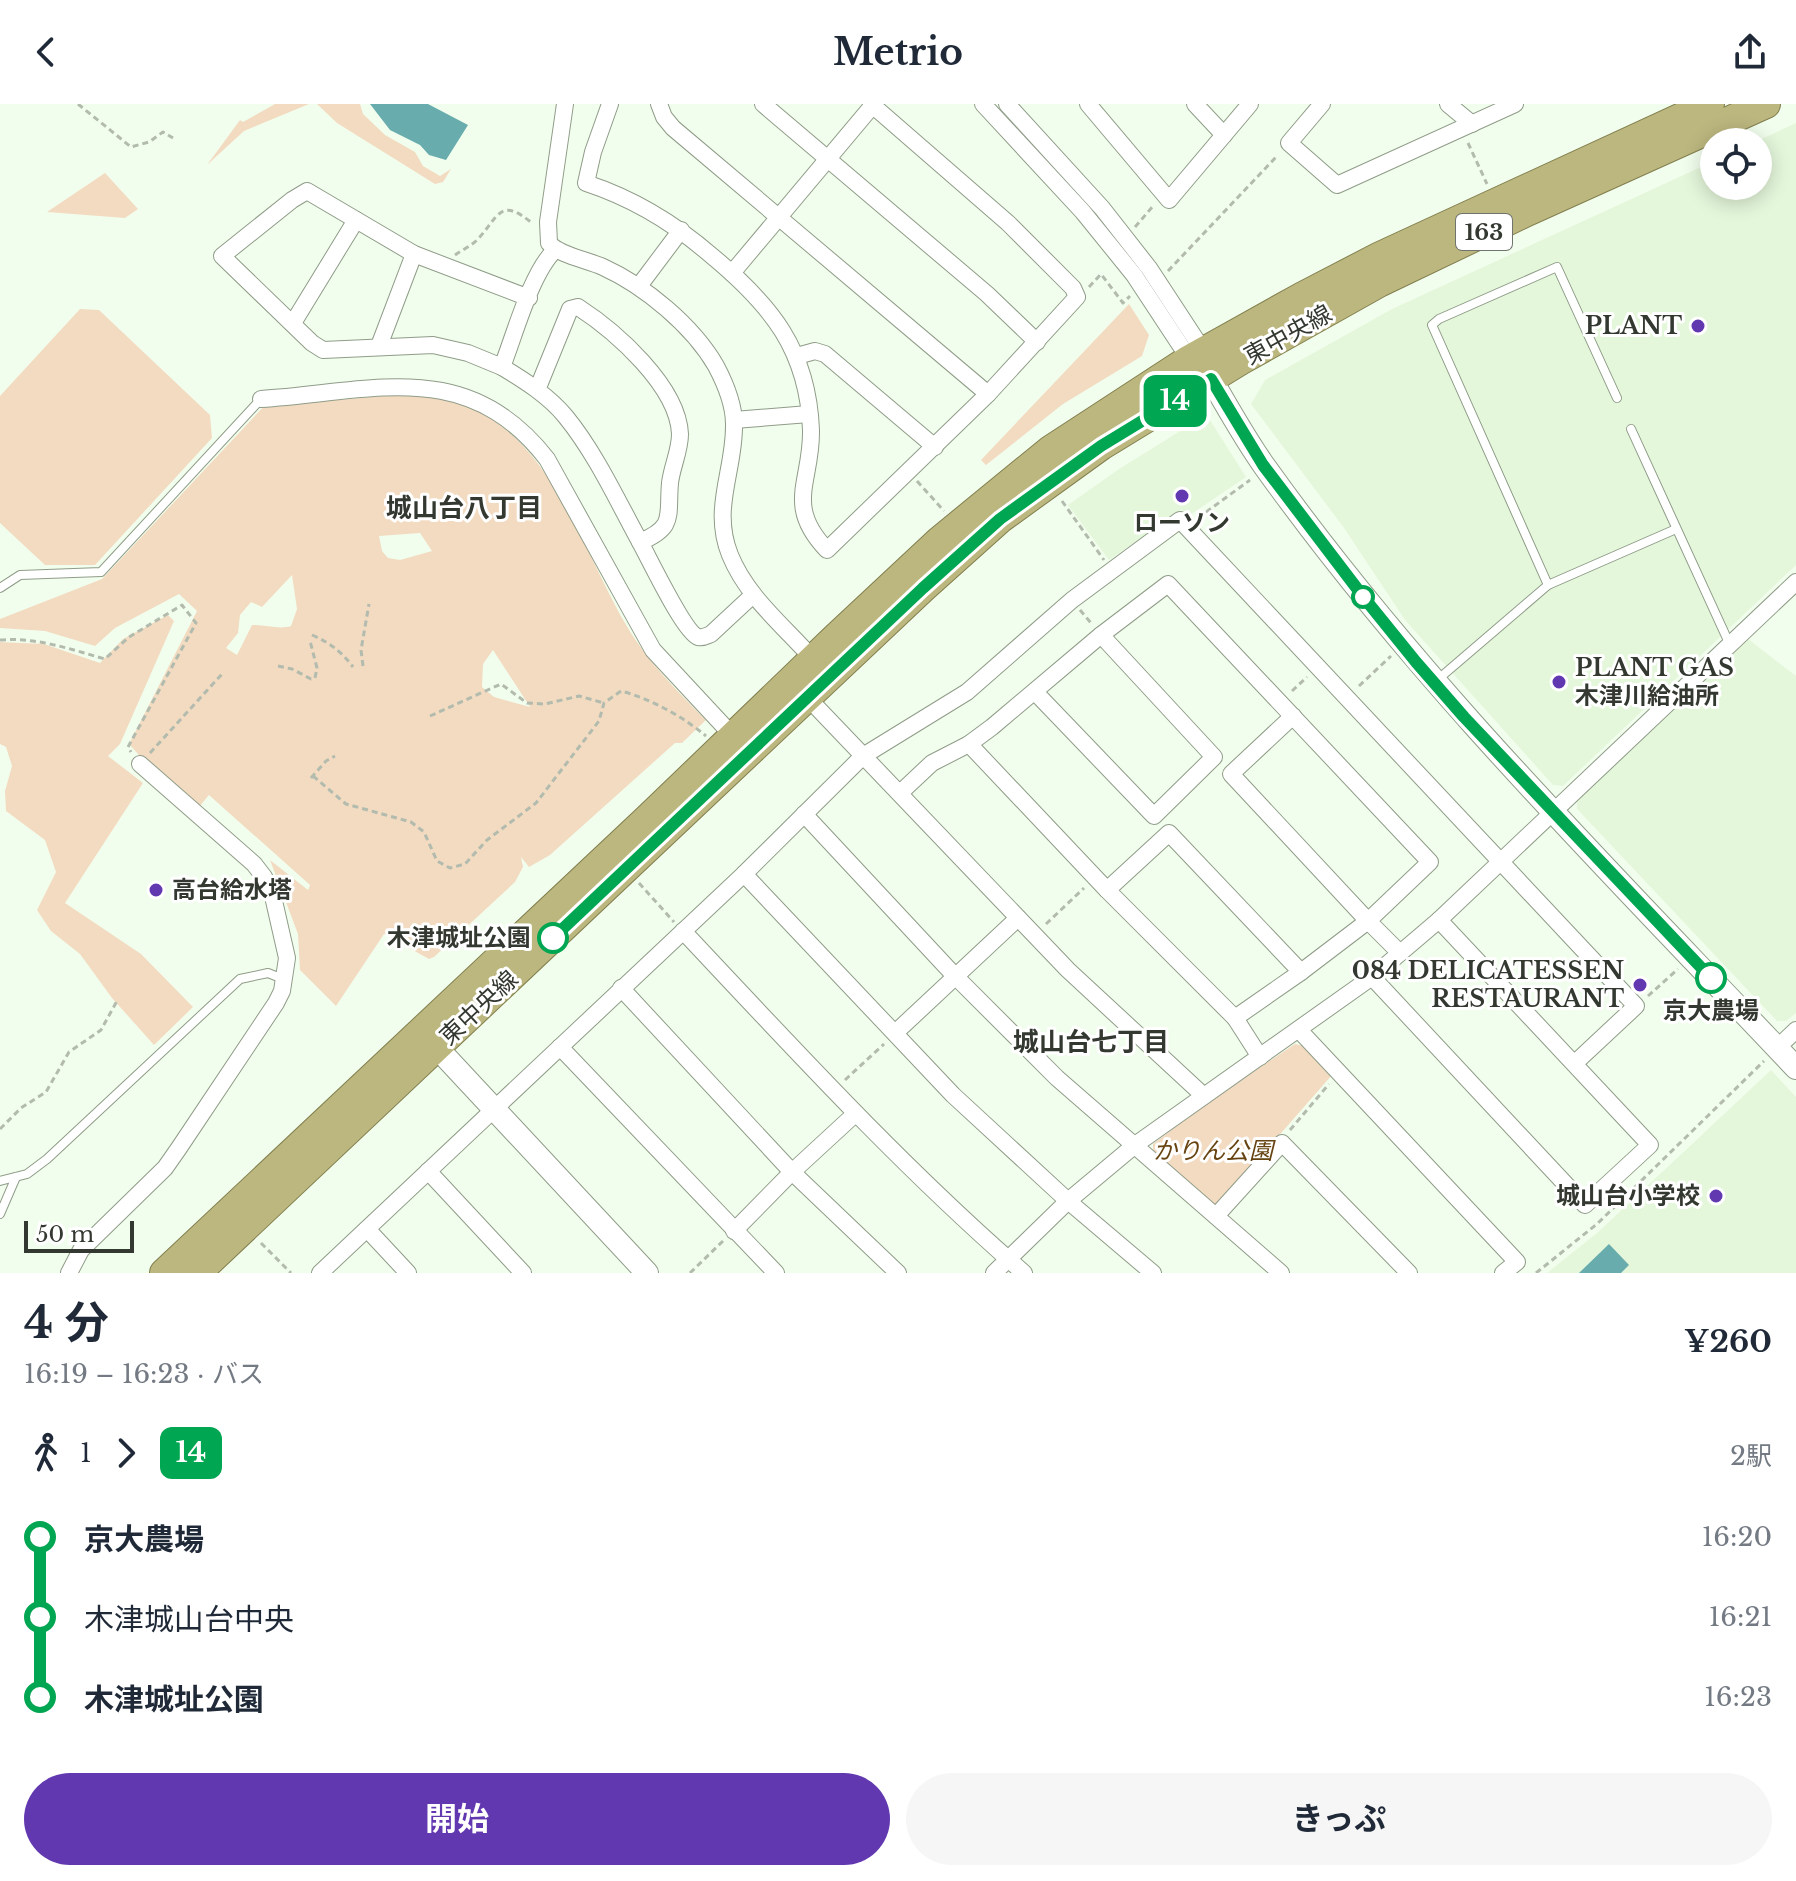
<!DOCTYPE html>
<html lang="ja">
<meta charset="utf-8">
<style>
body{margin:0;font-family:"Libre Baskerville","Noto Sans JP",serif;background:#f6f6f7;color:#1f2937;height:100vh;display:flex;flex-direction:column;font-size:30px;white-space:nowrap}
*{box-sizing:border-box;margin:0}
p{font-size:26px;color:#747a83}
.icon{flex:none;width:44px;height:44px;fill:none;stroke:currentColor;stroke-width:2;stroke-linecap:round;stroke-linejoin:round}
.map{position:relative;height:1169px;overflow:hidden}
.side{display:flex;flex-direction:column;background:#fff;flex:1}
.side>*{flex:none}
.badge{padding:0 16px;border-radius:12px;font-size:28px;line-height:52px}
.fabs{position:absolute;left:1700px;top:24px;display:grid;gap:16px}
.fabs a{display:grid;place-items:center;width:72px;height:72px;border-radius:50%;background:#fff;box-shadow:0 4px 20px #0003;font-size:40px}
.scale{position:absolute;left:24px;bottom:20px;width:110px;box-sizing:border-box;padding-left:8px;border:4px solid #333830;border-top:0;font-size:22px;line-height:28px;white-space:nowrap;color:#333830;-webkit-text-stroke:6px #fff;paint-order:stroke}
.map>.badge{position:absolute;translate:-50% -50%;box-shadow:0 0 0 4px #fff}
.legs{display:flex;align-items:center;gap:12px;height:88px;padding:0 24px;font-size:26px}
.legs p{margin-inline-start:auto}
.headline{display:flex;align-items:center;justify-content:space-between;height:136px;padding:0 24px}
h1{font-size:44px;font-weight:700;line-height:60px}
.button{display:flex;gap:16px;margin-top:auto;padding:16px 24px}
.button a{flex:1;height:92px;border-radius:48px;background:#6238b0;color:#fff;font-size:32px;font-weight:700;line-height:92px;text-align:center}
.button a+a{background:#f6f6f7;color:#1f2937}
ul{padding:0 24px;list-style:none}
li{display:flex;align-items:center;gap:28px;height:80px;font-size:30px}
li i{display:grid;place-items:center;width:12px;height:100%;margin:0 10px;background:currentColor}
li i::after{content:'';width:20px;height:20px;margin:-10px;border:6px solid;border-radius:50%;background:#fff}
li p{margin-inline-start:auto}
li:first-child i{background:linear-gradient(#0000 50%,currentColor 0)}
li:last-child i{background:linear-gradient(currentColor 50%,#0000 0)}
header{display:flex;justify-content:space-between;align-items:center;height:104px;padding:0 24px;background:#fff;font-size:36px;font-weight:700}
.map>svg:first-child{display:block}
.built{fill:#e4f7db}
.green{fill:#f2dbc1;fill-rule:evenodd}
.water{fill:#68acae}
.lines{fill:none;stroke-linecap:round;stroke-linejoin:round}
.service-casing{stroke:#8f9c88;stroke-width:10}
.minor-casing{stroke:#8f9c88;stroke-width:18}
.tertiary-casing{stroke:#8f9c88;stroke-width:24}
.trunk-casing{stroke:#827f4f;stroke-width:30}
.path{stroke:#b2bbad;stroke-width:3;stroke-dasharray:6 4;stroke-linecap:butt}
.service{stroke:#fff;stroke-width:8}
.minor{stroke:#fff;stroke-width:16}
.tertiary{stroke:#fff;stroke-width:22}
.trunk{stroke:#bcb77f;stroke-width:28}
.line-1-casing{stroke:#fff;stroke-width:18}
.line-1{stroke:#00a651;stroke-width:12}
.poi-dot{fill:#6238b0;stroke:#fff;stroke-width:3}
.stop-1-dot{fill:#fff;stroke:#00a651;stroke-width:4}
.labels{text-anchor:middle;stroke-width:6;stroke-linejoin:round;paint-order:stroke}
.shield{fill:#fff;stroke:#70746e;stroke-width:2}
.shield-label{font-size:22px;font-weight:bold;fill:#333830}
.poi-label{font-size:24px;font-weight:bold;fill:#333830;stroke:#fff;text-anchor:end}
.street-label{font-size:24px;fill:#333830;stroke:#fff}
.stop-label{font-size:24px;font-weight:bold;fill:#333830;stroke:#fff;text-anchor:end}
.park-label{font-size:24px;font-style:italic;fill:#664311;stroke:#fff}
.neighbourhood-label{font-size:26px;font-weight:bold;fill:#333830;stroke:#fff}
</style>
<header><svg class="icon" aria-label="back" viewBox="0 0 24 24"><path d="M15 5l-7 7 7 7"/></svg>Metrio<svg class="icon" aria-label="share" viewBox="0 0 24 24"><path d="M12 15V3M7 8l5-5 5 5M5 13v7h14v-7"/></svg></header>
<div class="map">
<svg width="1796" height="1169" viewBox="0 0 1796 1169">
<rect width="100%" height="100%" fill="#f2feed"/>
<g class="built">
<path d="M1796,19v442l-233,221 -10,-1 -148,-165 -61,-92 -93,-124 14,-24 127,-71 322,-148v25h44v-44h-3z"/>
<path d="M1210,316l36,57 -56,38 -9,-5 -72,50 -41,-55 51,-36 71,-44z"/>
<path d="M1748,535l48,37v337l-10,8h-9l-200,-212v-9z"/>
<path d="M1771,966l25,27v176h-249l50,-40z"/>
</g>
<g class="green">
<path d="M275,0h34l-65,27 -37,34 33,-45 3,2z"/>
<path d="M317,0h43l3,10 22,21 30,17 8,14 17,10 11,-7 -8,13 -8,2 -98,-61z"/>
<path d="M105,69l33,36 -13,9 -78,-6z"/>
<path d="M1129,200l20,31 -7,21 -79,48 -77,61 -5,-5z"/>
<path d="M80,205l19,1 111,105 2,23 -117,127h-50l-45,-42v-127z"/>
<path d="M406,290c14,2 29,2 43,6 107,28 133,161 188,242 20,29 44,53 69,78l-24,23h-7l-125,112 -21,12 -8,-10 2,10 -8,15 -81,75 -5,2 -45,-25 -48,72 -36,-36 -2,-36 -28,-74 38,30 2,-5 -101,-90 -10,12 -53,-44 -17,-19 68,-133 -18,-17 -64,34 -20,18 -50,-15 -45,-3v-9l102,-40 165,-176h37zM420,429l12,18 -32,9 -12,-2 -6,-7 -3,-15zM292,471l5,34 -6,17c-12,4 -26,-2 -39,-1l-15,30 -11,-7 12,-15 2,-18 11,-13 11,5zM493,546l37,57 -36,-10 -12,-10 1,-23z"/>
<path d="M168,511l6,6 -54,123 -12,12 35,27 -78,120 76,51 52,53 -39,38 -42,-47 -32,-44 -29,-23 -14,-21 19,-38 -11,-32 -39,-29 -1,-20 7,-25 -6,-19 -6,-3v-102l44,2 56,19 23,-24z"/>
<path d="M1295,940l9,2 28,29 -113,129h-7l-59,-51v-9l55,-42z"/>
</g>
<g class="water">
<path d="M370,0h58l40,21 -22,35 -17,-5 -9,-10 -30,-15z"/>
<path d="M1609,1140l20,21 -8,8h-42z"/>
</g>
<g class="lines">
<g class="service-casing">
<g id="service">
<path d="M1631,325l99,216"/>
<path d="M1548,481l-116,-260 7,-6 118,-52 60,131"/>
<path d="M0,484l20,-13 81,-3 160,-173"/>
<path d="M1436,577l112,-96 128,-56"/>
<path d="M0,1077l27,-7 20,-15 193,-180 28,-6 15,6"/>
<path d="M0,1110l16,-37"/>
</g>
</g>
<g class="minor-casing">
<g id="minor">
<path d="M565,0l-17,118 1,21c9,12 39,17 54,24 42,19 90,59 113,99 9,17 18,39 18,58 1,46 -23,84 -4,131 17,42 54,71 83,104"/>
<path d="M610,0l-17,48 -7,31c49,16 88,40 126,73 59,49 96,94 99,174 1,52 -27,75 16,120l161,-156 89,-97 -4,-9 -65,-65 -137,-119"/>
<path d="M659,0l5,13 9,11 315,266"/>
<path d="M763,0l224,190 50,48"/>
<path d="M983,0l100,108 51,63 58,88"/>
<path d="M1007,0l95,104 47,60 55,84 2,6"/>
<path d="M1088,0l81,96 81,-96"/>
<path d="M1195,0l29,31"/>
<path d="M1322,0l-33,39 48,42 178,-81"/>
<path d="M1448,0l24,20"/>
<path d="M732,169l141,-168"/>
<path d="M639,182l42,-56"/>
<path d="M529,194l-115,-44 -107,-63 -15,9 -70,56 90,87 11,7 110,-5 35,8 34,14c13,-33 29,-94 53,-117"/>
<path d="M293,219l63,-103"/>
<path d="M379,242l35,-92"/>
<path d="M797,252l18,-5 10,3 110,93"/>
<path d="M502,263c23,14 47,29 64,50 30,37 51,83 74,125 36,-15 27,-26 30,-59 2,-17 10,-32 10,-49 -2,-48 -65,-103 -102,-127l-8,2 -33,81"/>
<path d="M261,295c111,-7 206,-43 286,60l106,191 80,86"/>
<path d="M734,316l75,-6"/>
<path d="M640,438c9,16 44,90 58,95 6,1 8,-1 13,-3l42,-39"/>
<path d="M1035,588l119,124 60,-59 -113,-122"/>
<path d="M807,593l261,273 136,126"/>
<path d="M1293,612l-62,58 137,147 -67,51"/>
<path d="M900,689l32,-30 37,-19"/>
<path d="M804,710l150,161 103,103 224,195"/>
<path d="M744,770l209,221 115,106 85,72"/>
<path d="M1107,786l62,-57 132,139 -66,46"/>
<path d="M683,827c110,117 219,236 341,342"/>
<path d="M1372,873l213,228 65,-60 -211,-225"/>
<path d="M621,884l171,184 106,101"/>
<path d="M1299,926l218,232 -14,11"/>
<path d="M895,929l123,-115"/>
<path d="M560,943l216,226"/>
<path d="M1777,944l19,-18"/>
<path d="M1260,953l-25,-39 -128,-128 -138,-146 23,-17 109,-92 67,-51 262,278 -62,59 32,32"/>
<path d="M428,1067l95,102"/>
<path d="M1216,1112l66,-73 127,130"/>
<path d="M367,1125l41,44"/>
<path d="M734,1127l58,-59 63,-58"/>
<path d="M69,1169l12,-23 84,-82 14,-20 97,-145 6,-12 5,-33 -15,-66 -8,-15 -10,-13 -114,-100"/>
<path d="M320,1169l424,-399 119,-118 104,-64 105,-92 108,-80 456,486 -61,57"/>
<path d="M994,1169l74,-72 67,-56 237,-168 67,-57 357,-338"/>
</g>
</g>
<g class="tertiary-casing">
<g id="tertiary">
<path d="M1211,275c17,29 34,60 54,88 156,218 347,406 531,601"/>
<path d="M427,933l220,236"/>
</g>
</g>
<g class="trunk-casing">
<g id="trunk">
<path d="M164,1169l483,-454 189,-182 104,-97 110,-90 138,-90 113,-63 79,-41 330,-152"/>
<path d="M197,1169l726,-685 77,-69 101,-73 139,-85 139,-78 150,-72 237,-107"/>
</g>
</g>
<g class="path">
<path d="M78,0l53,43 18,-5 14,-10 10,6"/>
<path d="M1468,39l19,41"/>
<path d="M1135,123l19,-22"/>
<path d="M455,151c7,-5 16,-9 22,-15 22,-23 22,-44 55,-17"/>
<path d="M1168,167l110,-116"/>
<path d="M1089,183l12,-13 22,29 7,-7"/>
<path d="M917,377l27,30"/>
<path d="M1062,397l42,59"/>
<path d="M1198,414l52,-38"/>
<path d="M1080,506l11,13"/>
<path d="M312,531c18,8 29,16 41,32"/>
<path d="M0,536c36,-3 70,9 105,19l24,-22 53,-32 14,18 -68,124 3,5"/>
<path d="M278,562l14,3 19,10 4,-1 2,-10 -7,-27"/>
<path d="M363,562l-2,-16 8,-46"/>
<path d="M1359,582l32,-30"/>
<path d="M1292,587l15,-14"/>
<path d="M430,612l71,-32 26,19 18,1 34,-8 25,7"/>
<path d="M150,649l72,-79"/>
<path d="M313,672l33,28 65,18 13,10 13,29 13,7 15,-4 22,-24 49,-37 63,-82 5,-18 17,-12c30,8 61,25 85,45"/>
<path d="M311,674l15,-17 9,-5"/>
<path d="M639,779l35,39"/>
<path d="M1046,820l38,-36"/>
<path d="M1648,892l30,-27"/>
<path d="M845,976l39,-36"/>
<path d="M0,1025l21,-21 25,-16 23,-40 32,-22 16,-29"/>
<path d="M1290,1026l39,-46"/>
<path d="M261,1139l30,30"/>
<path d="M690,1169l33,-32"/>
<path d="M1536,1169l61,-49 167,-163"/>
</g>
<use href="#service" class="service"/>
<use href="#minor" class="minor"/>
<use href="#tertiary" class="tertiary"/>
<use href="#trunk" class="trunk"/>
</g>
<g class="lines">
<g class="line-1-casing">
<path id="line-1" d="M553,834l370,-350 77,-69 101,-73 110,-67 52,86 102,134 51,63 48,55 247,261"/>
</g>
<use href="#line-1" class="line-1"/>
</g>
<g class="poi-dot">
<circle cx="1698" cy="222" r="8"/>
<circle cx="1182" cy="392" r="8"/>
<circle cx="1559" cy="578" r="8"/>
<circle cx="156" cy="786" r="8"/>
<circle cx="1640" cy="881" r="8"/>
<circle cx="1716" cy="1092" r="8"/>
</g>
<g class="stop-1-dot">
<circle cx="1363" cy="493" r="10"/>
<circle cx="553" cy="834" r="14"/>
<circle cx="1711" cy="874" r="14"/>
</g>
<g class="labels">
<rect class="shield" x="1456" y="110" width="56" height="36" rx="6"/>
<g class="shield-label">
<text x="1484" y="136">163</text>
</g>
<g class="poi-label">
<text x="1682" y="230">PLANT</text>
<text x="1182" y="427" text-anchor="middle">ローソン</text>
<text x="1575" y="572" text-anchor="start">PLANT GAS<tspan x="1575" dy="28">木津川給油所</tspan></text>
<text x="172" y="794" text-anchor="start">高台給水塔</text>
<text x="1624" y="875">084 DELICATESSEN<tspan x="1624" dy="28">RESTAURANT</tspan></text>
<text x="1700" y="1100">城山台小学校</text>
</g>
<g class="street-label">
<text transform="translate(1288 231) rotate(-29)" y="8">東中央線</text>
<text transform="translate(479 904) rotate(-43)" y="8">東中央線</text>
</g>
<g class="stop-label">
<text x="531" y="842">木津城址公園</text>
<text x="1711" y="915" text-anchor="middle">京大農場</text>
</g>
<g class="park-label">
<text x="1213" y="1055">かりん公園</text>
</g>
<g class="neighbourhood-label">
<text x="464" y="413">城山台八丁目</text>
<text x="1091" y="947">城山台七丁目</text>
</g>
</g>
</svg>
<div class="fabs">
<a><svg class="icon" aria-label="locate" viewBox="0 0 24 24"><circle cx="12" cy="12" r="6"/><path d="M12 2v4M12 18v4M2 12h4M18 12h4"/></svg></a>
</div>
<div class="scale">50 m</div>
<b class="badge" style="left:1175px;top:297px;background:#00a651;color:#fff">14</b>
</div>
<section class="side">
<div class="headline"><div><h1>4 分</h1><p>16:19 – 16:23 · バス</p></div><b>¥260</b></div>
<div class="legs"><svg class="icon" aria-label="walk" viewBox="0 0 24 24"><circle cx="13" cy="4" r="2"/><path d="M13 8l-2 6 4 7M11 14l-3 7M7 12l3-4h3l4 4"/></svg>1<svg class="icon" aria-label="forward" viewBox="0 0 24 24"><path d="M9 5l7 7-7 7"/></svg><b class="badge" style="background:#00a651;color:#fff">14</b><p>2駅</p></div>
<ul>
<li><i style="color:#00a651"></i><b>京大農場</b><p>16:20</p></li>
<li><i style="color:#00a651"></i><span>木津城山台中央</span><p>16:21</p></li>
<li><i style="color:#00a651"></i><b>木津城址公園</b><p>16:23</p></li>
</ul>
<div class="button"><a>開始</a><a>きっぷ</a></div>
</section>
